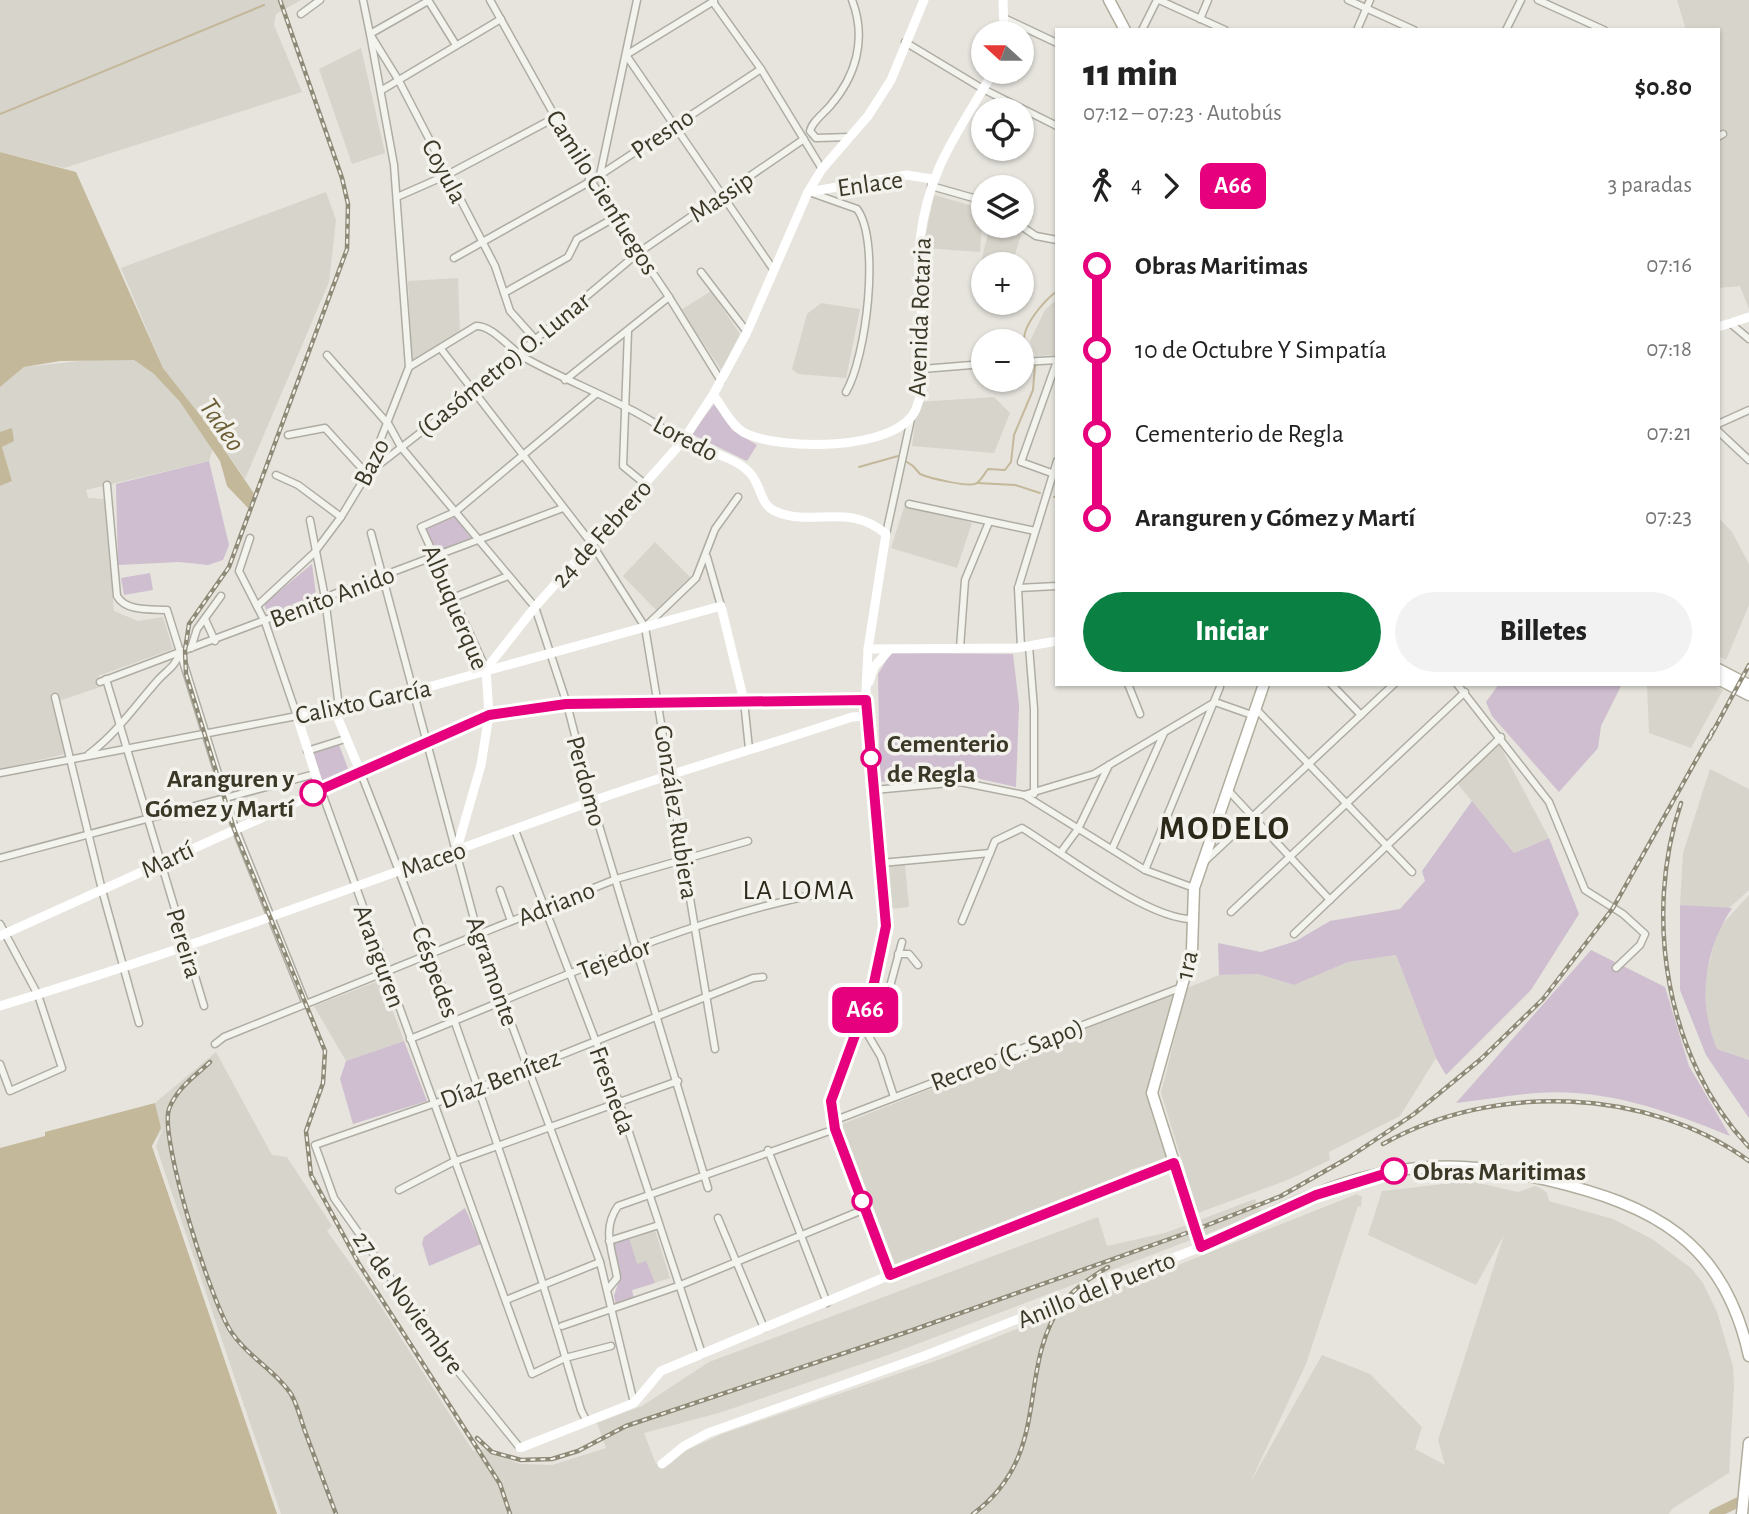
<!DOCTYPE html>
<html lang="es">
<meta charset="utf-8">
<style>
body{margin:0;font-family:"Alegreya Sans",sans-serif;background:#f2f2f2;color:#222;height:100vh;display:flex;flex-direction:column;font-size:26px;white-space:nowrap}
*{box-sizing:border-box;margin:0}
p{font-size:23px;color:#767676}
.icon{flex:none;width:38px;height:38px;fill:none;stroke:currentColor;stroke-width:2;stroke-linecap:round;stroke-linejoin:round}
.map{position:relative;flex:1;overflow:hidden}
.details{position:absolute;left:1055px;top:28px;width:665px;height:658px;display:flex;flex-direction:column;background:#fff;border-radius:0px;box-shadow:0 2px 5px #0004}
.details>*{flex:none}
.badge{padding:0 14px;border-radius:10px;font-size:24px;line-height:46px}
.needle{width:46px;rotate:291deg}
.fabs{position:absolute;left:971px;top:21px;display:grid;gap:14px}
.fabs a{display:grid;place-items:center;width:63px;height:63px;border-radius:50%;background:#fff;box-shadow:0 2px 5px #0004;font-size:35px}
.map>.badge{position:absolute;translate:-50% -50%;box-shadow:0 0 0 4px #fff}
.legs{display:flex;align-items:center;gap:10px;height:77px;padding:0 28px;font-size:23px}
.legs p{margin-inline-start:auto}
.overview{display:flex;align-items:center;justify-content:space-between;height:119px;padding:0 28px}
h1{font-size:38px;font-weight:800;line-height:52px}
.button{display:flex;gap:14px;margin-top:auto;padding:14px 28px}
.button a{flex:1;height:80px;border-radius:42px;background:#0b8043;color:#fff;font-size:28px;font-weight:800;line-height:80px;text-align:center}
.button a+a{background:#f2f2f2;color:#222}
ul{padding:0 28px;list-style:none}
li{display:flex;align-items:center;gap:24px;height:84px;font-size:26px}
li i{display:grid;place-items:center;width:10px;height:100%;margin:0 9px;background:currentColor}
li i::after{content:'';width:18px;height:18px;margin:-9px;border:5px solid;border-radius:50%;background:#fff}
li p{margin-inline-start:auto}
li:first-child i{background:linear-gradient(#0000 50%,currentColor 0)}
li:last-child i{background:linear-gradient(currentColor 50%,#0000 0)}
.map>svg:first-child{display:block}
.built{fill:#d7d4cb}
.green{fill:#cebecf}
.water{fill:#c4b89a}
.pier{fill:#e6e4dd}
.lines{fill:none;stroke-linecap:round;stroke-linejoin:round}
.stream{stroke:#c4b89a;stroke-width:2}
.river{stroke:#c4b89a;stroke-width:10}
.street-casing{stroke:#afada3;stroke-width:9}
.primary-casing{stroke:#b0ad9d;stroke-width:13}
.street{stroke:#f4f4ef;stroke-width:6}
.secondary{stroke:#fff;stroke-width:9}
.primary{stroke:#fff;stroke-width:10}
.rail-casing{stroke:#8e8a77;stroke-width:4.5}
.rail{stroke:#f3f2ec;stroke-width:2;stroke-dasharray:5;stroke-linecap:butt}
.line-1-casing{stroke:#fff;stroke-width:16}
.line-1{stroke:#e6007e;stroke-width:10}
.stop-1-dot{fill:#fff;stroke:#e6007e;stroke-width:3.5}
.labels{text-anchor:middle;stroke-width:7;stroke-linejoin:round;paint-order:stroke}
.street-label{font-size:26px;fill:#3b3827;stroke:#f3f2ec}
.stop-label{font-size:26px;font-weight:bold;fill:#3b3827;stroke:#f3f2ec;text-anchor:start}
.water-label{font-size:28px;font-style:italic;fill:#6c5f35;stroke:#f3f2ec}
.neighbourhood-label{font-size:28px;letter-spacing:2px;fill:#2c291a;stroke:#f3f2ec}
.district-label{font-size:33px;font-weight:bold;letter-spacing:2px;fill:#2c291a;stroke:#f3f2ec}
</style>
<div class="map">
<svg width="1749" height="1514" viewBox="0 0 1749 1514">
<rect width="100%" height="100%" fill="#e6e4dd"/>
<g class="built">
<path d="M0,0h301l-25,14 -2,11 28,67 -238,76 -64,-16z"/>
<path d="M1677,0h72v309l-9,-23 -21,2 -1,-151 5,-3 -5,-8v-96h-32z"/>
<path d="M361,48l24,105 -33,11 -33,-95z"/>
<path d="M326,192l10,28 -7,62 -84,197 -38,-55 -44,-56 -42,-100z"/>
<path d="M934,195l49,14 -3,43 -57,-4z"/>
<path d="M990,226h24l8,6 -10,32 -32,2z"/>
<path d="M458,278l2,55 -48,28 -4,-80z"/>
<path d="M711,291l29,43 -18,37 -41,-61z"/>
<path d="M1057,299l-1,56 -20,1 -6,-15 15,-31z"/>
<path d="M821,303l39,6 -14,69 -48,-4 -6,-5 15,-55z"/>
<path d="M109,358l25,2 20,14 26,28 33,47 -4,12 -123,29 2,8 16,1 10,112 24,10 25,-4 10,32 -75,27 2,11 -47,16 12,51 -65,15v-283l12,-5 -10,-34 10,-18 -12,3v-45l24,-20z"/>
<path d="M994,397l16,16 -16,40 -82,-7 6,-44z"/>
<path d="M905,504l67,19 -15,45 -66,-20z"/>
<path d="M1718,517l14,15 17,32v41l-23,55 -7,-4z"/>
<path d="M655,542l35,35 -34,33 -33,-34z"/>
<path d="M1647,684h66l10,6 -32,58 -42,-15z"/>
<path d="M1499,744l50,94 -35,15 -57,-70z"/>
<path d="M1710,769l39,20v101l-21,19 -48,-4 3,-52z"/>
<path d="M905,864l4,43 -20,2 -4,-43z"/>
<path d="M1749,895v165l-32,-11 -10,-24 -2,-46 13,-50z"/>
<path d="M1396,955l40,103 -36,58 -71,36 1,8 -40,19 -92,34 -37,-120 26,-105 32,-13 39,-1 36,11 54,-23z"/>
<path d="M381,980l23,61 -58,20 -32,-55z"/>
<path d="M1175,992l-27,95v11l19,60 -37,12 -4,4 -222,92 -9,-2 -55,-139z"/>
<path d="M216,1052l56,103 15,2 45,69 -5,5 53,74 93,146 10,-2 37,15 32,1 54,-17 -9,-25 45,-17 67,-44 389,-145 9,29 58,-13 90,-34 7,14 -374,142 -166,57 -78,21 12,31 13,1 16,-14 37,-17 219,-75 416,-165 5,3 -1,10 -3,-1 -52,158 -57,121 73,-130 48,19 52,53 -7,22 30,16 -7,-25 66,-205 -28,50 -108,-50 14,-44 88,-10 48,11 17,-6 7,3 5,4 2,8 64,18 39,20 39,29 12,15 14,29 16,54 1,21 -5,86 -57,36 -3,5h-1391l-126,-368 9,-18 -6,-25z"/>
<path d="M655,1230l15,48 -56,18 7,-21 -9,-32z"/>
</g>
<g class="green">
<path d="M715,403l17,27 25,15 -10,16 -56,-27z"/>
<path d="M209,461l20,84 -6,15 -15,5 -29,-3 -61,3 -2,-81z"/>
<path d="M455,517l16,21 -36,14 -9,-24z"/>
<path d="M312,564l4,31 -48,19 -4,-10z"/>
<path d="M150,573l3,17 -29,5 -3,-17z"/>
<path d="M891,653l122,1 6,51 -3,82 -49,-11 -87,6 -2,-108z"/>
<path d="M1499,684h123l-21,42 -3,22 -39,44 -67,-76 -6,-14z"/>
<path d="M339,745l10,26 -26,12 -10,-31z"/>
<path d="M1472,801l42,52 35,-15 30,76 -48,76 -85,85 -10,-17 -40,-103 -48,7 -54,23 -36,-11 -39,1 -1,-32 43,9 35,-11 34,-20 70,-12 25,-28 -3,-10z"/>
<path d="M1680,905l52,3c-28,42 -35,94 -15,141l32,11v58l-43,-63 -26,-65z"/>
<path d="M1591,950l74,37 24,79 41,70c-62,-25 -125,-48 -193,-43 -27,2 -54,7 -81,10z"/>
<path d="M404,1041l23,60 -74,23 -13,-45 6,-18z"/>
<path d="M465,1208l16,36 -52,22 -7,-23 2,-6z"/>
<path d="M629,1238l8,26 9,-3 9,22 -23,7 2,8 -18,7 -2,-9 7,-21 -9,-32z"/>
</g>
<g class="water">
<path d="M0,152l76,20 87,196 44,56 48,71 -7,13 -21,-22 -7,-25 -40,-59 -26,-28 -20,-14 -74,1 -36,6 -24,20z"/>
<path d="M12,428l2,13 -12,6 10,34 -12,5v-54z"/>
<path d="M155,1103l6,25 -9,18 126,368h-278v-366l45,-12v-4z"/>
</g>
<path class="pier" d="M164,1126l-8,20 125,368h-4l-125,-368z"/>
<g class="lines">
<g class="stream">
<path d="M0,114l264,-109"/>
<path d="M1034,360c-2,-7 -7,-9 -9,-15 -6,-17 20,-45 32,-54"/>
<path d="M859,467l39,-11 15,10 7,8c9,4 50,14 57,9 4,-3 8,-10 11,-14l17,1 6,-8 3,-27 19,-45 2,-25"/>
<path d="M977,483l38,2 25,8"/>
<path d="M1054,497h3"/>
</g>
<path class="river" d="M1714,1514l35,-17"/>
<g class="street-casing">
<g id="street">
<path d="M363,0l7,34 29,47 96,185 15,45 25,28"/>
<path d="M428,0l28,45"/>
<path d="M490,0l101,181 78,116 52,84"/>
<path d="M1159,0l66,30"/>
<path d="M1348,0l66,30"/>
<path d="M1538,0l66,30"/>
<path d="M713,2l48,67 61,100"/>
<path d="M301,14l19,-14"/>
<path d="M1004,18l53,25"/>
<path d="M1200,19l8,-19"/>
<path d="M1142,30l15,-30"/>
<path d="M1357,30l13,-30"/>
<path d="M1506,30l15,-30"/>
<path d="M905,42l78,47 74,37"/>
<path d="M626,55l147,214"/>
<path d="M626,55l88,-54"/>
<path d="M382,90l119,-71"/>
<path d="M850,137l-34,1 -6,-7c2,-9 13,-17 20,-25 26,-30 37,-67 22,-106"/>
<path d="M1718,137l5,-3"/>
<path d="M600,175l37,-175"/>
<path d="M931,186l53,15"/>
<path d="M809,192l48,17c24,32 9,149 -11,183"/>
<path d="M397,197l50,-22 109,-58"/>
<path d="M1021,226l15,10 21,4"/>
<path d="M454,258l137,-77 170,-112"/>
<path d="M701,272l46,60"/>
<path d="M504,293l64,-36 9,-18 37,-21"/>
<path d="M1730,323l19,16"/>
<path d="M628,331l-5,135 22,18"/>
<path d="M441,349l151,195 53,83 70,422"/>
<path d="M327,355l62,70 12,22 134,160 32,97 25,98 116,386"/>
<path d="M1057,361l-36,101 36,13"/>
<path d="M1022,362l35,-2"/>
<path d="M409,367l-15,-202 -24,-131 58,-33"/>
<path d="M922,369l62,-5"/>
<path d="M565,380l104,-83"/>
<path d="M1718,424l31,-14"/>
<path d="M1718,431l31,29"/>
<path d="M288,435l37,-7 42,46 107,-83 164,-138 166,-114"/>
<path d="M276,475l22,10 43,32"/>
<path d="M107,485l10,111c9,16 34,13 50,14l68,218 71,176"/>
<path d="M909,504l126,27"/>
<path d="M310,520l15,78 14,109"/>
<path d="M371,533l107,401 122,328 34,141"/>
<path d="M886,534l25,-115"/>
<path d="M707,557l14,49"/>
<path d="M1018,588l39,-2"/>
<path d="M455,597l53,-21"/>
<path d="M257,606l57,-53 27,-36 26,-43 42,-107 67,-41c16,-1 35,24 49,32 52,29 110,47 157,84"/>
<path d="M205,619l10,22"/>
<path d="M646,626l50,-48 19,-49 23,-32"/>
<path d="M1029,646l5,63v85"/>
<path d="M1021,647l-3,-59 39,-127"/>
<path d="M191,648l6,-19 24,-33"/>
<path d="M960,648l5,-68 24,-58"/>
<path d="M486,669l-65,-142 34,-15 141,-118"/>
<path d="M106,679l98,327"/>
<path d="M100,682l463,-174"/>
<path d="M1128,684l12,30"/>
<path d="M1331,684l30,31"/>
<path d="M1457,684l92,118 36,88 38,24 22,20 -5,11 -24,23"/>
<path d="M55,697l47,193 37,133"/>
<path d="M744,701l5,48"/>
<path d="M1256,709l156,163"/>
<path d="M307,751l38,-12"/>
<path d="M89,754c28,-21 46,-48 69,-74 8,-9 18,-14 21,-26"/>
<path d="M360,771c83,209 158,423 221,639l5,10"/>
<path d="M0,773l297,-57 -32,-94 -26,-51 11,-33"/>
<path d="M1227,789l103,111"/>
<path d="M321,790l211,584 33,-16 46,-12"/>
<path d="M874,790l86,-8 64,13 121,75 49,18"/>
<path d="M1024,795l70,-21 121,-72 37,13"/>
<path d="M515,830l104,272 83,252"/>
<path d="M1112,849l52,-116"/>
<path d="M1061,852l17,-23 31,-64"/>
<path d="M0,858l315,-84"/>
<path d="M1204,862l190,-178"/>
<path d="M881,863l109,-10"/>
<path d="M1145,870l75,-183"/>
<path d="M500,890l11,31"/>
<path d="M1231,912l234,-220"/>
<path d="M962,921l33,-80 27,-13c41,25 125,91 170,91"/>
<path d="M0,924l38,71 24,73 -52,23 -10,-27"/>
<path d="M1294,934l207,-197"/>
<path d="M898,954h11l9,11"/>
<path d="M863,1017l17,-5 5,-7 17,-63"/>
<path d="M861,1023l20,34 13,40"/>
<path d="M410,1039c135,-54 269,-118 412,-146"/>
<path d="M215,1044l9,-7 392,-158 132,-38"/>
<path d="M833,1121l349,-134"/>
<path d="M768,1150l59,153"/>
<path d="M399,1190l54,-28 225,-81"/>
<path d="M718,1218l46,110"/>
<path d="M609,1241l50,-16"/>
<path d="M608,1289l9,-11c-4,-27 -16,-48 1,-72l217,-77"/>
<path d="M506,1300l94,-38"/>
<path d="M562,1326l116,-40 187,-77"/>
<path d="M520,1448l-76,-94 -110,-156 -19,-53 161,-56 277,-111 10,-1"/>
</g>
</g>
<g class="primary-casing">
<g id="primary">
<path d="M1109,0l16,30"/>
<path d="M1718,669l31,16"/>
<path d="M1718,679l31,16"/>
<path d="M1264,684l-70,204 -2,62 -40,143 49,154c57,-26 116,-60 177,-73 61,-13 109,-8 169,6 106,25 177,61 202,176"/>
<path d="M1742,1514l7,-71"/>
</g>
</g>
<use href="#street" class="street"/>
<g class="secondary">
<path d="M1003,0l1,33"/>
<path d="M808,192l99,-17 25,4"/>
<path d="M1718,327l31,-10"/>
<path d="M713,395c10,12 17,29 30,37 35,19 155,20 173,-23 18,-44 -2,-120 4,-169 9,-74 38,-106 73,-168"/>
<path d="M682,442c20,8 54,15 68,31 12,13 9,32 27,39 37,15 71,-10 109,22l-18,115 -2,41 20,236 -12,57 -43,118 4,28 55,146"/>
<path d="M868,649l149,-1 40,-7"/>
<path d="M486,669l49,-62 147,-165 31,-47 34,-63 61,-140 14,-23 46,-53 23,-36 33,-80"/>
<path d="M869,682l5,-15 16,-18"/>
<path d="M339,707l-2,9 23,55"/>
<path d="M320,789l-23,-73 117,-25 307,-85 23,95"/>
<path d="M456,852l25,-87 8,-50 -3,-46"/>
<path d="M0,936l489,-221 78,-11 299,-4"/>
<path d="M0,1006c200,-60 394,-134 590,-204 87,-31 175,-56 262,-85l15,-1"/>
<path d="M520,1448l114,-45 27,-32 229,-96 284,-112"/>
<path d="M662,1464l22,-18 24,-13 216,-77 277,-109"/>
</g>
<use href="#primary" class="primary"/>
<g class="rail-casing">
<g id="rail">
<path d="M280,0l62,178 6,26 -1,45 -118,318 -40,57 -4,26 1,24 48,155 91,222 -2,32 -17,48 5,44 48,89 141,220 10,30"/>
<path d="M1709,739l40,-74"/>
<path d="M1681,803c-38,113 -15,256 68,344"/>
<path d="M210,1062c-16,15 -33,26 -41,47 -10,29 43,197 63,224 16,24 43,37 59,61 7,12 10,27 15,40 10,27 20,53 30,80"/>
<path d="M1383,1144c110,-62 264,-57 366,17"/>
<path d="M477,1438l15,14 29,8 31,-1 26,-8 48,-25 284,-95 285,-101 86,-34 67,-38 66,-44 67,-55 62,-60 70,-91 100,-178"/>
<path d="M973,1514c81,-60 42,-143 89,-210 10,-14 31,-28 46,-37"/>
</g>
</g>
<use href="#rail" class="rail"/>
</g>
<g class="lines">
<g class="line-1-casing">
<path id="line-1" d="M313,793l176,-78 77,-11 300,-4 20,226 -12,57 -43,118 4,28 55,146 284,-112 27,84 115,-52 78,-24"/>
</g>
<use href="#line-1" class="line-1"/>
</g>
<g class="stop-1-dot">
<circle cx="871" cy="758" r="9"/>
<circle cx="313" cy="793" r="12"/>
<circle cx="1394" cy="1171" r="12"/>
<circle cx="862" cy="1201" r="9"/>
</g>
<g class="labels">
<g class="street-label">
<text transform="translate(662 133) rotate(-34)" y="9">Presno</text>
<text transform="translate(445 171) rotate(62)" y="9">Coyula</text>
<text transform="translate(870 183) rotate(-8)" y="9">Enlace</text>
<text transform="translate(603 192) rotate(58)" y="9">Camilo Cienfuegos</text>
<text transform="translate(721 196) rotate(-34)" y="9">Massip</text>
<text transform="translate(919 317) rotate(-88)" y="9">Avenida Rotaria</text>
<text transform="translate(503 364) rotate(-39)" y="9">(Gasómetro) O. Lunar</text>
<text transform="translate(686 438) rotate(28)" y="9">Loredo</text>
<text transform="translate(371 462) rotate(-64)" y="9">Bazo</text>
<text transform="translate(601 533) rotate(-48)" y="9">24 de Febrero</text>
<text transform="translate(332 596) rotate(-21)" y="9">Benito Anido</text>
<text transform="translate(456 607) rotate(67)" y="9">Albuquerque</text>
<text transform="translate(363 701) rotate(-12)" y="9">Calixto García</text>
<text transform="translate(587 781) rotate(75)" y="9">Perdomo</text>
<text transform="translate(677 812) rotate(81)" y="9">González Rubiera</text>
<text transform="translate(167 859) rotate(-25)" y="9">Martí</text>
<text transform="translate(433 859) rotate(-19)" y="9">Maceo</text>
<text transform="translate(556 903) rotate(-22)" y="9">Adriano</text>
<text transform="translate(185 943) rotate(73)" y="9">Pereira</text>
<text transform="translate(380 956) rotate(70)" y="9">Aranguren</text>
<text transform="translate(614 958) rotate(-21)" y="9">Tejedor</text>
<text transform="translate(1186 965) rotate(-77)" y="9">1ra</text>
<text transform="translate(493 971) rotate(71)" y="9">Agramonte</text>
<text transform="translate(436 972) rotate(70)" y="9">Céspedes</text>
<text transform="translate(1007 1054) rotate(-21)" y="9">Recreo (C. Sapo)</text>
<text transform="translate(500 1078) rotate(-21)" y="9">Díaz Benítez</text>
<text transform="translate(613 1090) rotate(70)" y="9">Fresneda</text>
<text transform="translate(1096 1289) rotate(-22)" y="9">Anillo del Puerto</text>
<text transform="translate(409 1302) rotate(54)" y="9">27 de Noviembre</text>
</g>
<g class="stop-label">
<text x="887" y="752">Cementerio<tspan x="887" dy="30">de Regla</tspan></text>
<text x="294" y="787" text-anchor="end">Aranguren y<tspan x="294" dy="30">Gómez y Martí</tspan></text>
<text x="1413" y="1180">Obras Maritimas</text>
</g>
<g class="water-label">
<text transform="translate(223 424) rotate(55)" y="10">Tadeo</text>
</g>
<g class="neighbourhood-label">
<text x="799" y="899">LA LOMA</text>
</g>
<g class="district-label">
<text x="1225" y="839">MODELO</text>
</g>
</g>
</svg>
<div class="fabs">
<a><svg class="needle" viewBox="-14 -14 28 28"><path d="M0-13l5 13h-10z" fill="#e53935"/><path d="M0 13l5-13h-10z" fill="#767676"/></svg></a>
<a><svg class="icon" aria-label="locate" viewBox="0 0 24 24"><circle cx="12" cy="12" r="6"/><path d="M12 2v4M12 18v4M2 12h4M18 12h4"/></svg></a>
<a><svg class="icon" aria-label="layers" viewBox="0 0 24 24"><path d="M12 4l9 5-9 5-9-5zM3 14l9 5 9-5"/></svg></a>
<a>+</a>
<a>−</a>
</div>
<b class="badge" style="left:865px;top:1010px;background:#e6007e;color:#fff">A66</b>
<section class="details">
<div class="overview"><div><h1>11 min</h1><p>07:12 – 07:23 · Autobús</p></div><b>$0.80</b></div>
<div class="legs"><svg class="icon" aria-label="walk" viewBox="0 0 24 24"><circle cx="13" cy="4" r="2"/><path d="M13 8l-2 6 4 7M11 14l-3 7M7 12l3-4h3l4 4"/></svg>4<svg class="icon" aria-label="forward" viewBox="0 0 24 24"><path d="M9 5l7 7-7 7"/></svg><b class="badge" style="background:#e6007e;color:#fff">A66</b><p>3 paradas</p></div>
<ul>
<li><i style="color:#e6007e"></i><b>Obras Maritimas</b><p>07:16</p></li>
<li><i style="color:#e6007e"></i><span>10 de Octubre Y Simpatía</span><p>07:18</p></li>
<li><i style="color:#e6007e"></i><span>Cementerio de Regla</span><p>07:21</p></li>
<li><i style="color:#e6007e"></i><b>Aranguren y Gómez y Martí</b><p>07:23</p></li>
</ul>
<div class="button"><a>Iniciar</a><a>Billetes</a></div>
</section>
</div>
